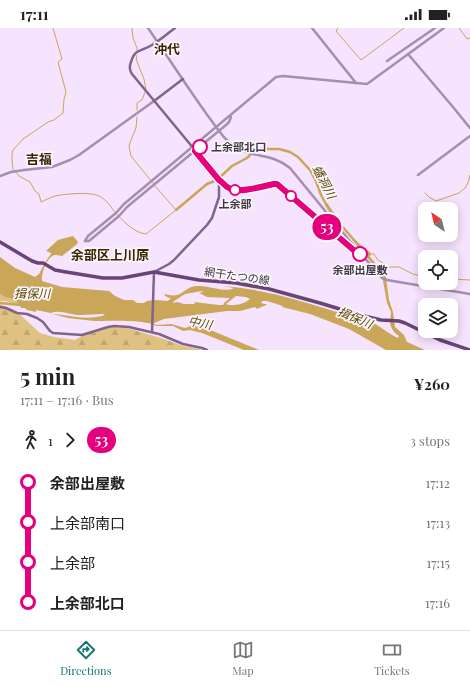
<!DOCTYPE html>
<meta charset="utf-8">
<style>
body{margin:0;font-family:"Playfair Display","Noto Sans JP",serif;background:#f6f6f6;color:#222;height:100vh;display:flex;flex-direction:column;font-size:15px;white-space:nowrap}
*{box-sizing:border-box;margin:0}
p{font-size:13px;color:#767676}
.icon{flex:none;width:22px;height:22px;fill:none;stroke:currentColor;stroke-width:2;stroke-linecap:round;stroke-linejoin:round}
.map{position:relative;height:322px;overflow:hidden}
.drawer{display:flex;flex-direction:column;background:#fff;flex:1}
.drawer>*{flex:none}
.badge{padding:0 8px;border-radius:13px;font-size:14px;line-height:26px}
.needle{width:26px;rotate:325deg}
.fabs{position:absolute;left:418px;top:174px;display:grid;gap:8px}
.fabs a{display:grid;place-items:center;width:40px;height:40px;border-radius:8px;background:#fff;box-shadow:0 2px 10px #0003;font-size:20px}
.map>.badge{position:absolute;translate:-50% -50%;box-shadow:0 0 0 2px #fff}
.legs{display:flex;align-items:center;gap:6px;height:44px;padding:0 20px;font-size:13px}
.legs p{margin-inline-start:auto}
.overview{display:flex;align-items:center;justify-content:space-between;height:68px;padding:0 20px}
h1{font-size:22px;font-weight:700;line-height:30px}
ul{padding:0 20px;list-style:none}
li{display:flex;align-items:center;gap:14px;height:40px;font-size:15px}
li i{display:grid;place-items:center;width:6px;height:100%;margin:0 5px;background:currentColor}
li i::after{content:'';width:10px;height:10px;margin:-5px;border:3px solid;border-radius:50%;background:#fff}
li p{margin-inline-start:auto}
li:first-child i{background:linear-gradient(#0000 50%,currentColor 0)}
li:last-child i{background:linear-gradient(currentColor 50%,#0000 0)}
.status{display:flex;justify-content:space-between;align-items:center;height:28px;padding:0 20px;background:#fff;direction:ltr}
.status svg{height:11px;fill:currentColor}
.tab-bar{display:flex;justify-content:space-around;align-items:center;height:56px;border-top:1px solid #e0e0e0;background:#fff;font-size:11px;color:#767676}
.tab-bar a{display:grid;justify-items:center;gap:2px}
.tab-bar .on{color:#0f766e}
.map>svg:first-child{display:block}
.green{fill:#dfc181}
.forest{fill:url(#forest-firs)}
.water{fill:#c9a658;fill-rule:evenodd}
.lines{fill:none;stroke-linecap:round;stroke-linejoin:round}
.stream{stroke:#c9a658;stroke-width:1}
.river{stroke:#c9a658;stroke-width:2.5}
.tertiary{stroke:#a490ad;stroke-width:2.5}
.secondary{stroke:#81648d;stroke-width:2.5}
.primary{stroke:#684477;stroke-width:3.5}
.line-1-casing{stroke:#fff;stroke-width:9}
.line-1{stroke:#e6007e;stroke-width:6}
.stop-1-dot{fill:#fff;stroke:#e6007e;stroke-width:2}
.labels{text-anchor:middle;stroke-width:3.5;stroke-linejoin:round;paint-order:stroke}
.stop-label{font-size:11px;font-weight:bold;fill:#3f3742;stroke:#faf6fc}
.street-label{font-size:11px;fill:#3f3742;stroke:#faf6fc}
.water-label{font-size:12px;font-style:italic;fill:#604807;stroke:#faf6fc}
.quarter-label{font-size:13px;font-weight:bold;fill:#372600;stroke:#faf6fc}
</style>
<div class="status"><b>17:11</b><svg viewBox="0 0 49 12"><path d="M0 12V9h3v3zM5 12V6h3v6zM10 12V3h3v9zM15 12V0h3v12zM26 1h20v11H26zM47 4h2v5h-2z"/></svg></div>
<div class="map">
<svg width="470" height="322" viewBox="0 0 470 322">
<defs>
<pattern id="forest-firs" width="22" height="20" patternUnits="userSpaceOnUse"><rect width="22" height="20" fill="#dfc181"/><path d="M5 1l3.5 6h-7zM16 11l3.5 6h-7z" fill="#c0a671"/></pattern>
</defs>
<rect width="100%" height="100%" fill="#f6e3fe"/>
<path class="green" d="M0,266c6,4 14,5 20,10l-1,1 -14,-4h-5z"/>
<path class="forest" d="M0,276l16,7 24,22 14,4 21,3 7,-4 17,-6 14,-3 14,1 37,11 19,7 7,1 12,3h-202z"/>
<path class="water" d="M327,175c12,17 27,39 44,50l-1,4 14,16 2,5 3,22 4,12 2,15 9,8 3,7 18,8h-39l-37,-21 -39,-15 -28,-7 1,-1 -16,-5h-5l-1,2 3,1h3l-1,1 -9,4 -2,-2 -15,4h-13l-63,8 -10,4v1l3,1 14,-1 14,4 6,-2 12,1 56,23h-15l-42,-17 -12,-3 -7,1 -10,-5h-17c-10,-7 -48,-5 -62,-5l-26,-3 -16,-4c17,1 36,7 53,1l-2,-1c-8,0 -16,1 -23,1 -10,0 -20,-6 -29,-2l-15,-3v2l-9,-2 -2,-2h-4c-2,-9 -14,-9 -21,-14v-37l15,11 20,9 4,-3 7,-13 5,-7v-1l-5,-2 12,-11 15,-4 5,6 -1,2 -15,12c-1,0 -6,-1 -7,-1 -8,1 -14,19 -13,26l20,6 47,4 6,5 9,4h9l4,3h7l3,-2 8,-1 13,1 3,-3h-2l-5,-3 1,-1c3,1 8,2 12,1 10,-4 11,-10 23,-9 10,0 26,7 34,2l-11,-2c40,3 79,15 117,27 10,3 26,6 35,11 8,4 15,11 23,14l1,-2 -5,-4 -3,-5 -1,-5 1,-10 -4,-9 -5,-28 -51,-60 -6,-10zM202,263l1,1 -4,1 8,4 23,1 -6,5 -1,2h-4l-25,-3 1,2h-11l-7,-2 -4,1 1,-2 11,-7zM236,268l10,1 4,2c-5,5 -18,8 -24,5z"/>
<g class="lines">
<g class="stream">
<path d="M53,0l9,31 -4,3 8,30 -2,7 -1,14 -9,7 -6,2 -25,17 -10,11 -1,4v6l1,9 6,7 11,6 5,9 4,3 2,8c4,-2 9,-4 14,-6 9,-2 32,-4 41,-1 8,2 13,9 18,16 8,9 20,22 32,23l30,-24 -21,-24"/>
<path d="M132,0l1,10 4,10v3"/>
<path d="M338,0l-2,3 25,29 43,-32"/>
<path d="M459,0l8,11 3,-1"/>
<path d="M136,27l1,3 -1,1 8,20 2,10"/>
<path d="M137,82v-7l5,-3 3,-8"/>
<path d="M137,89l-1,11 -5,12 -2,6 2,10 12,15 10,12"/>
<path d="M425,165l4,4 7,4 23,-8 6,-5 3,-5 2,-8"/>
<path d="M369,226h5l4,6 8,5 2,2h11l14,7 12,3"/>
<path d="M451,251l19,1"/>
</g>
<g class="river">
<path d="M176,182l31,-26 10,-4 15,-14 15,-8 6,-6 7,-3h19l11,3 8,5 12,13 6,11 5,14 6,11"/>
<path d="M0,275l20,2 2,-1"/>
</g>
<g class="tertiary">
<path d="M148,0c20,29 39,59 60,88 7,9 14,21 23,28 19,15 40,8 59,24l59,72 33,38 5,2 83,14"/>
<path d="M312,0l44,55"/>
<path d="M408,26l45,53 17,21"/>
<path d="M387,33l48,-33"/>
<path d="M418,147l52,-39"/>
<path d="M0,148l11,-4 13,-2 28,-3 18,-7 9,-5 75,-54"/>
<path d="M85,213l3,-5 28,-23 8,-9 152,-127 7,-1 84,8 77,-56"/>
<path d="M85,213h4l30,-25 8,-9 99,-82 3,-3 2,-5"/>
</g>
<g class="secondary">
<path d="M154,73l29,-22"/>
<path d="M0,279l6,1 11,5 10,1 10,4 6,4 7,9 3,2 29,2 26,-8 6,-1 15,1 30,7 24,10 19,4 5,2"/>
<path d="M152,304l2,-60 15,-8 5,-4 33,-35 5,-7 7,-21v-13l-1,-6 -86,-104c-3,-4 -3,-7 -1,-12 4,-14 10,-10 21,-17 8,-5 15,-11 23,-17"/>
</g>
<path class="primary" d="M0,214l32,19 6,2h5l12,7 11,2 37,6h19l32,-6 45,8 37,3 33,6 51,14 36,11 25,6 18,1 6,2 35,17 30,10"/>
</g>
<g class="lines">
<g class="line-1-casing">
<path id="line-1" d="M200,119l-5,4 24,29c4,2 5,6 10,8 9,6 35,-2 45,-4h3l80,69 3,1"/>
</g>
<use href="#line-1" class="line-1"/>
</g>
<g class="stop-1-dot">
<circle cx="200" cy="119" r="7"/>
<circle cx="235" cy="162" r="5"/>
<circle cx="291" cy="168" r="5"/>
<circle cx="360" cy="226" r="7"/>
</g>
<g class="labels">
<g class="stop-label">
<text x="211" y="123" text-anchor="start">上余部北口</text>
<text x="235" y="180">上余部</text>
<text x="360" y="246">余部出屋敷</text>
</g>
<g class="street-label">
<text transform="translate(237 248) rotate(8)" y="4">網干たつの線</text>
</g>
<g class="water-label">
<text transform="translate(324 154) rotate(62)" y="4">蟠洞川</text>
<text x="32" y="270">揖保川</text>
<text transform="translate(355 290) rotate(23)" y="4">揖保川</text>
<text transform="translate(200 295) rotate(11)" y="4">中川</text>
</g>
<g class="quarter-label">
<text x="167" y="26">沖代</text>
<text x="39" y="136">吉福</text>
<text x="110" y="232">余部区上川原</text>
</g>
</g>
</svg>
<div class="fabs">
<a><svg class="needle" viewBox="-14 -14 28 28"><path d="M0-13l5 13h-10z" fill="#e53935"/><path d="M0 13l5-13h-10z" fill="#767676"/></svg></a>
<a><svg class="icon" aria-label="locate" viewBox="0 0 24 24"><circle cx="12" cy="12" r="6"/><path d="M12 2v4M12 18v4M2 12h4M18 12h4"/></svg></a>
<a><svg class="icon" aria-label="layers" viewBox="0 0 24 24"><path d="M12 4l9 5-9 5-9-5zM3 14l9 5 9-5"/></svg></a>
</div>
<b class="badge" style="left:327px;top:199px;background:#e6007e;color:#fff">53</b>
</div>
<section class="drawer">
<div class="overview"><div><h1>5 min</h1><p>17:11 – 17:16 · Bus</p></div><b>¥260</b></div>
<div class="legs"><svg class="icon" aria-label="walk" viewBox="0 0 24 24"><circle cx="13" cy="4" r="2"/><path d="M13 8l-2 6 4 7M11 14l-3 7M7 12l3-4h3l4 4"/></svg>1<svg class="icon" aria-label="forward" viewBox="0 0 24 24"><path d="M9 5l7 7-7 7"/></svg><b class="badge" style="background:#e6007e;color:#fff">53</b><p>3 stops</p></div>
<ul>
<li><i style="color:#e6007e"></i><b>余部出屋敷</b><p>17:12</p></li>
<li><i style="color:#e6007e"></i><span>上余部南口</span><p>17:13</p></li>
<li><i style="color:#e6007e"></i><span>上余部</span><p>17:15</p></li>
<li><i style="color:#e6007e"></i><b>上余部北口</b><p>17:16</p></li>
</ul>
</section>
<nav class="tab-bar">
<a class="on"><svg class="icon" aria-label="directions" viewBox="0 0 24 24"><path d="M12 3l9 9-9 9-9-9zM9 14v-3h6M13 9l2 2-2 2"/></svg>Directions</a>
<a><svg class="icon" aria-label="map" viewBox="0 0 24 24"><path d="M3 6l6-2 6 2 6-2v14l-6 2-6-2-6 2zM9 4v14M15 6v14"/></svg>Map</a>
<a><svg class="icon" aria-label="tickets" viewBox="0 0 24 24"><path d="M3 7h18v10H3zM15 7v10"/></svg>Tickets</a>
</nav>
